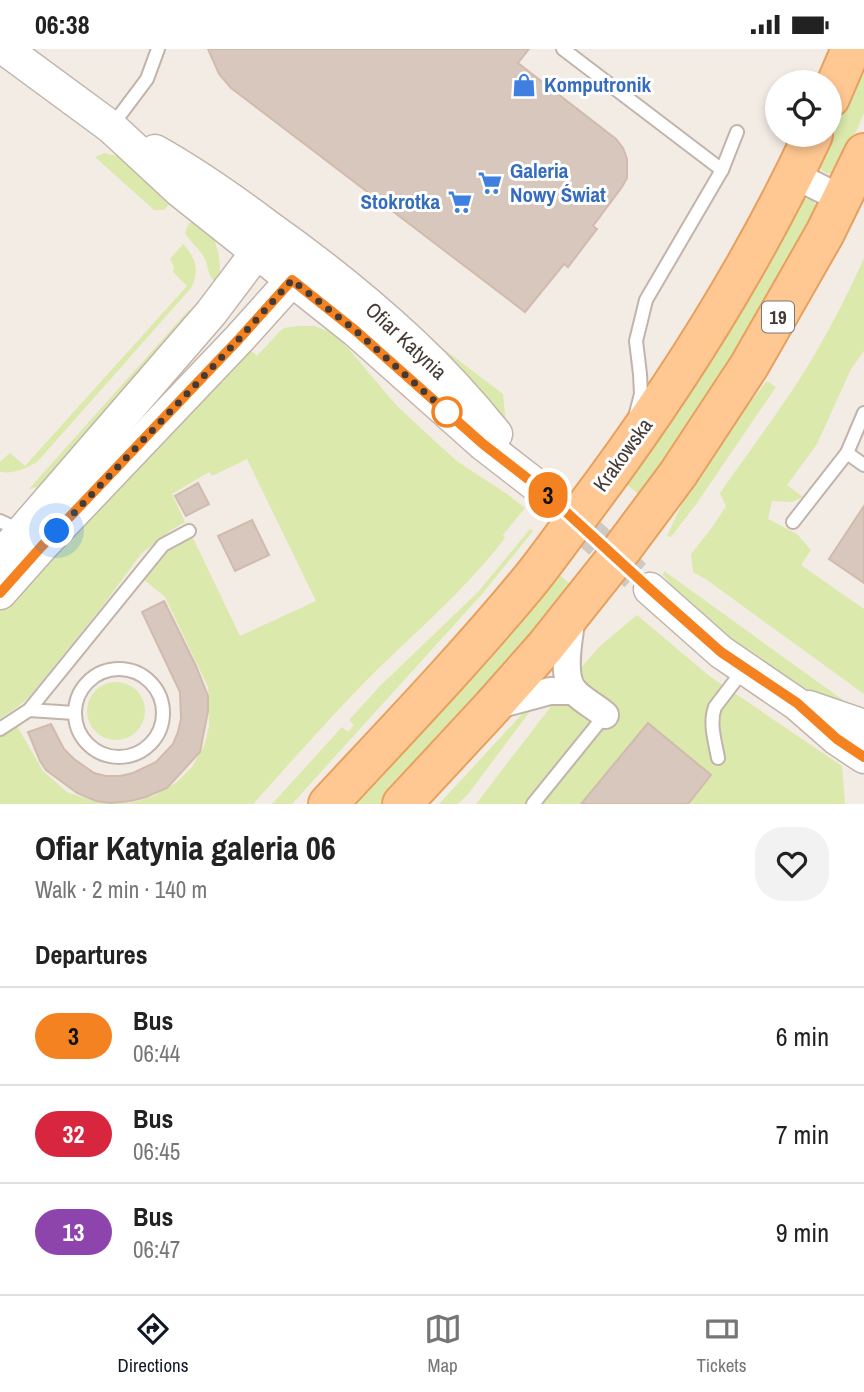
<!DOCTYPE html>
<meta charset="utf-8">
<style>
body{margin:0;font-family:"Archivo Narrow",sans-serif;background:#f2f2f2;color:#222;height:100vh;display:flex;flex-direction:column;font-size:26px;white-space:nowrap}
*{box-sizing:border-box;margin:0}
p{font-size:23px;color:#767676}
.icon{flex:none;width:38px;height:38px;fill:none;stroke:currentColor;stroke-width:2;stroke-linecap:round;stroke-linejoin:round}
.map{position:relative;height:755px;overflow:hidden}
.drawer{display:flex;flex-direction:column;background:#fff;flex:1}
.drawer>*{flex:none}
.badge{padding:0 14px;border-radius:23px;font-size:24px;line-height:46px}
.tools{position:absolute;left:765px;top:21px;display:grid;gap:14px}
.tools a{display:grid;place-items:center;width:77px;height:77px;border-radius:50%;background:#fff;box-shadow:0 4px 10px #0003;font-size:35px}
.you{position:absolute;width:35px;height:35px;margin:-18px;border:5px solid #fff;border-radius:50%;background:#1a73e8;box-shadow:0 0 0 10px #1a73e833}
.map>.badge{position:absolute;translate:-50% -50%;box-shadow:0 0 0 4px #fff}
h2{padding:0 35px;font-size:26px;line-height:63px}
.round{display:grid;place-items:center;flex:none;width:74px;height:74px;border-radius:28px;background:#f2f2f2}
.headline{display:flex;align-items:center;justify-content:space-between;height:119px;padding:0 35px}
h1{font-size:33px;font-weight:700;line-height:52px}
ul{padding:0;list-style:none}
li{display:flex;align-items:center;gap:21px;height:98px;padding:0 35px;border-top:2px solid #e0e0e0}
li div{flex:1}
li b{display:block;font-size:26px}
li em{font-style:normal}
li .badge{min-width:77px;font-weight:700;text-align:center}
.status{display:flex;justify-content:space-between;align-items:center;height:49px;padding:0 35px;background:#fff;direction:ltr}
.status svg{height:19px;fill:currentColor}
.tabs{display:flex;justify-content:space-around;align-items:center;height:98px;border-top:2px solid #e0e0e0;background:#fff;font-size:19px;color:#767676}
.tabs a{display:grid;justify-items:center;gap:4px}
.tabs .current{color:#111827}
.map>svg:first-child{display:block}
.green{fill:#dbe9ac}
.building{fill:#d8c7bd;stroke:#d0bbad;stroke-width:2}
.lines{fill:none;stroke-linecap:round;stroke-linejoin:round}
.tertiary-tunnel{stroke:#d0c9c2;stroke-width:32;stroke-dasharray:32 16;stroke-linecap:butt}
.service-casing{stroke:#c2b4aa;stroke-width:16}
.minor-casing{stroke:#c2b4aa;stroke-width:30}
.tertiary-casing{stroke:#c2b4aa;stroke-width:35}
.primary-casing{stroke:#e8a05e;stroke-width:42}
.service{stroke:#fff;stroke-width:12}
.minor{stroke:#fff;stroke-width:26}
.tertiary{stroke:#fff;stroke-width:32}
.primary{stroke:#ffc892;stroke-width:38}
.line-casing{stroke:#fff;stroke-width:16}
.line{stroke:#f58220;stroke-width:10}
.walk{stroke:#463b34;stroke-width:7;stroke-dasharray:0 12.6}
.stop-dot{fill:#fff;stroke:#f58220;stroke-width:3.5}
.labels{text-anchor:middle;stroke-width:6;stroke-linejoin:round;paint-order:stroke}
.shield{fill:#fff;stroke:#7e7671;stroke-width:2}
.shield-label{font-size:19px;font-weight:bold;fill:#463b34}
.shop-label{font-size:21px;font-weight:bold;fill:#366cbe;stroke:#fff;text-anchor:start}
.street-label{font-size:21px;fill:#463b34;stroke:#fff}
</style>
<div class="status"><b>06:38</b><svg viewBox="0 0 49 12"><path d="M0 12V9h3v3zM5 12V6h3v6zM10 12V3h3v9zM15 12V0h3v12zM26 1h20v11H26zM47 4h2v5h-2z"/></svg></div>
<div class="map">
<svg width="864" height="755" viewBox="0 0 864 755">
<rect width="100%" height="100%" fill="#f3ece5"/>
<g class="green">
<path d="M864,13v51l-23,54 -6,6c-13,3 -17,-5 -15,-17z"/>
<path d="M104,104l13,3 58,41 -11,13h-10l-59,-53z"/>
<path d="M807,150l5,1 5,6 -41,85 -134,206 -18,-15 179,-282z"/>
<path d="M204,172c13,20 19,39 14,63 -12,-9 -8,-15 -14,-27 -5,-9 -14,-15 -19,-24l4,-10z"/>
<path d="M183,195c13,14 17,27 8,44l-153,173c-12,8 -23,13 -38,11v-10l10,-9 15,13 162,-180 -14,-14 1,-5 -4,-8z"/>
<path d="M864,209v93l-13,18 -34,75 -30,41 16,12 -11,5 -20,-1 -4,18 29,15 14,16 -10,15 63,44v85l-157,-114 -14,-8 -2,-18 20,-25 15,-23 -6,-13c34,-49 71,-96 100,-148 16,-28 31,-57 44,-87z"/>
<path d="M200,256l-158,181 -13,3 158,-177 8,-6z"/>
<path d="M408,273l95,72 3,30z"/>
<path d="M298,277h16l16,6 18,16 48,57 43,40 19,17 49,32 18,14 -22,27 2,3c-42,55 -95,98 -143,147 -37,38 -73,79 -109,119h-253v-68l17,-10 26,45 24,21 33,11h30l24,-7 23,-14 15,-15 12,-21 5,-20 -1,-39 -43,-90 -23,-19 21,-24 11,-9 19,-7 47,98 76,-35 -69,-142 -35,17 -3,-4 -37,22 13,28 -14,8 -30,24 -40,54 -72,89 -9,8 -20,14v-114l248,-257 9,8 23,-25 4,-3z"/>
<path d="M767,332l9,6 -79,116 -26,34 -4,-1 24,-52 36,-53z"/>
<path d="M530,480l3,2 -50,62 -191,211h-20l70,-77 6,5 6,-7 -5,-5 30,-33 99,-95z"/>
<path d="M664,522l190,137 2,4c-28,-13 -57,-25 -83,-41 -41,-26 -80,-59 -110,-96z"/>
<path d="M557,523l16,15 -111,128 -82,89h-30z"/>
<path d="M637,566l71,60 134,91 3,38h-369l103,-134 20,-23z"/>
<circle cx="116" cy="662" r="29"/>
<path d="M534,657l-65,87 -11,11h-19l84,-91z"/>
</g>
<g class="building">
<path d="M208,0h321l-11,14 98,76 7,9 4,11v19l-5,9 -29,39 4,3 -29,38 -4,-3 -39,48 -294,-224 -12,-14z"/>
<path d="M198,434l11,21 -23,12 -11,-20z"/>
<path d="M864,457v77l-35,-24z"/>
<path d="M252,471l17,35 -34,16 -17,-35z"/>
<path d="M164,552l32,65 12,30v15l-8,41 -33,36 -21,9 -15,4 -21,2 -14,-2 -19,-8 -31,-23 -6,-9 -12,-29 23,-8 13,25 10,10 20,14 12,3h14l13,-3 23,-11 17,-18 5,-12 3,-13 -1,-27 -38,-80z"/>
<path d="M648,674l63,52 -23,29h-107z"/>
</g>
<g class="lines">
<path class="tertiary-tunnel" d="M541,440l109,100"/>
<g class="service-casing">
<g id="service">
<path d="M563,0l159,121"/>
<path d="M111,78l36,-48 11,-30"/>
<path d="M636,364l5,-19 -1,-20 -4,-33 10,-41 76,-130 15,-38"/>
<path d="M847,404l17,12"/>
<path d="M0,472l21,10"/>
<path d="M793,473l54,-69 17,-40"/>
<circle cx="119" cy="664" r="44"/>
<path d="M29,661l45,3"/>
<path d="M0,680l29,-19 134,-165 26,-14"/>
<path d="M718,709c-3,-17 -9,-35 -3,-51l29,-38"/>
<path d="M533,755l72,-89"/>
</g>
</g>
<g class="minor-casing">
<g id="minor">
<path d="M794,126l48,24"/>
<path d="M572,566c-2,20 -12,60 2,76 8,9 22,16 31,24"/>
<path d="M494,657l56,-15h24"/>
</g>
</g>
<g class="tertiary-casing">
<g id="tertiary">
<path d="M5,0l106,78 69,64 176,140 127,113 58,45"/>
<path d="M155,102c39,22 75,47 111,74 51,36 101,76 146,118 30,28 58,59 84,91"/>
<path d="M0,508l211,-244 46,-61 19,-4"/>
<path d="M650,540l71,63 76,52 40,35 27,18"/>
<path d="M0,544l41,-46 198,-208 53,-59 1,-20"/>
<path d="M809,658l55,19"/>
</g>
</g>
<g class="primary-casing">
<g id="primary">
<path d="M830,49l21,-49"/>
<path d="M328,755c67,-72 136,-144 199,-220 19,-23 36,-48 54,-71 90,-119 169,-243 232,-378"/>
<path d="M402,755l90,-97 53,-60 66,-83 67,-90 71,-108 76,-133 39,-80"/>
</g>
</g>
<use href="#service" class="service"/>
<use href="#minor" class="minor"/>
<use href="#tertiary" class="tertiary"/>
<use href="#primary" class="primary"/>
</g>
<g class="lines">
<g class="line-casing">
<path id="line" d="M0,544l41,-46 198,-208 53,-59 64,51 127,113 58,45 109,100 71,63 76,51 40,36 27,18"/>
</g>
<use href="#line" class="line"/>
<path class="walk" d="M57,482l182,-192 53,-59 64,51 91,81"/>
</g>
<defs>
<g id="shop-bare" transform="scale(1.89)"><path d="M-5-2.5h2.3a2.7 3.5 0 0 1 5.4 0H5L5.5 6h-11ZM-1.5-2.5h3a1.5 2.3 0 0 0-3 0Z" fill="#3f7fe0" stroke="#fff" stroke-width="2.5" paint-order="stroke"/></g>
<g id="supermarket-bare" transform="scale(1.89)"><path d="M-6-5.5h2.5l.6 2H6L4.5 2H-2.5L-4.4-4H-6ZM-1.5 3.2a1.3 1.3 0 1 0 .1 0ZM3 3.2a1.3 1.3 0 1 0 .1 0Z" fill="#3f7fe0" stroke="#fff" stroke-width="2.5" paint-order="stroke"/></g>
</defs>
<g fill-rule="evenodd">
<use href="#shop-bare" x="524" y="36"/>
<use href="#supermarket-bare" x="490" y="134"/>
<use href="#supermarket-bare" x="460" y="153"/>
</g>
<circle class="stop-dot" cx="447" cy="363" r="14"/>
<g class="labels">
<rect class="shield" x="762" y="252.5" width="32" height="31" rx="5"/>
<g class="shield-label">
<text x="778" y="275">19</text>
</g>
<g class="shop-label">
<text x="544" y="43">Komputronik</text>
<text x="510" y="129">Galeria<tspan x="510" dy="24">Nowy Świat</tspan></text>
<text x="440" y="160" text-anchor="end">Stokrotka</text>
</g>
<g class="street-label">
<text transform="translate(406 292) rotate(43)" y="7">Ofiar Katynia</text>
<text transform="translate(623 406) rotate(-54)" y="7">Krakowska</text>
</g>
</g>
</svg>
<div class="tools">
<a><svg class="icon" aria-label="locate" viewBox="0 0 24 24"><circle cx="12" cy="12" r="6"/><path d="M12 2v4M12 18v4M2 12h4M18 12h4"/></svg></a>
</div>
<div class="you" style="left:57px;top:482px"></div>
<b class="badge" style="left:548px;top:446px;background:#f58220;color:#111">3</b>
</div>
<section class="drawer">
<div class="headline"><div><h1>Ofiar Katynia galeria 06</h1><p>Walk · 2 min · 140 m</p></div><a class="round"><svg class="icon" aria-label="heart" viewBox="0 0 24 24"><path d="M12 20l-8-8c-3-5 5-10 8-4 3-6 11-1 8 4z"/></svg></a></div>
<h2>Departures</h2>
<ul>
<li><span class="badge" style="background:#f58220;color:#111">3</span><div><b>Bus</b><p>06:44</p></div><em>6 min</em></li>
<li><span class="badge" style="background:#d7263d;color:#fff">32</span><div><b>Bus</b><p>06:45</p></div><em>7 min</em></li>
<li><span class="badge" style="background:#8e44ad;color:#fff">13</span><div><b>Bus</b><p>06:47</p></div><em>9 min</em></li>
</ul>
</section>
<nav class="tabs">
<a class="current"><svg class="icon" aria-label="directions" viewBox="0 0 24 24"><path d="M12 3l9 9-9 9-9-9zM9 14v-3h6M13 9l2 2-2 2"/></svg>Directions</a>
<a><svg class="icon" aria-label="map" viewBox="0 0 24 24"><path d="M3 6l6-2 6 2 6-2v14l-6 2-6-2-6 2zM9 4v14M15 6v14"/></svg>Map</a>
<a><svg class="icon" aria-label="tickets" viewBox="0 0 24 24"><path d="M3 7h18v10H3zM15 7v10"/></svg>Tickets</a>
</nav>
